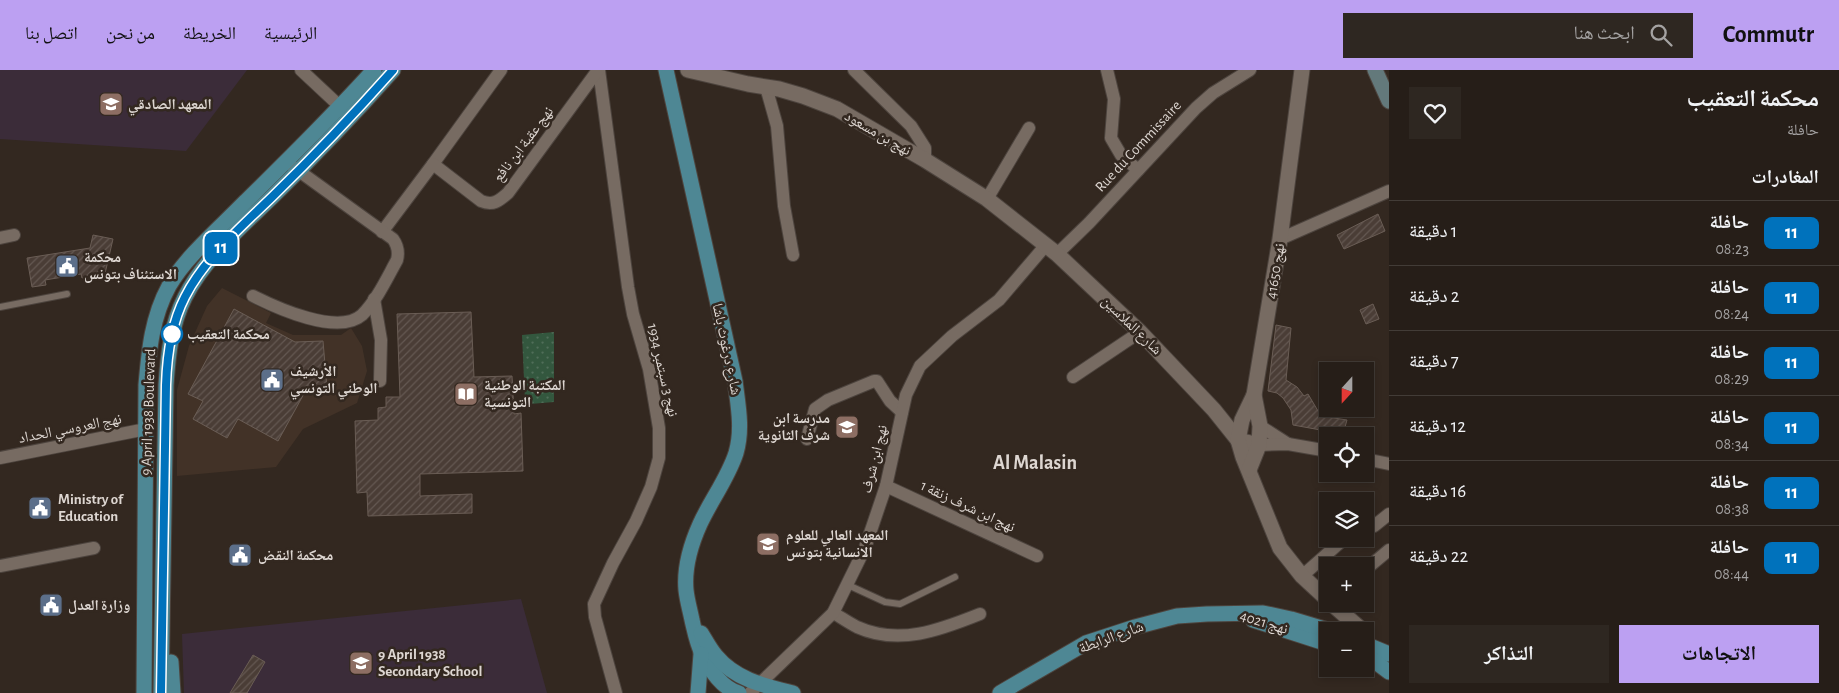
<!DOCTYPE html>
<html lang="ar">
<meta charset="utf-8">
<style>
body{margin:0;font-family:"Alegreya Sans","Noto Naskh Arabic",sans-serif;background:#2e2721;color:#f1f3f6;direction:rtl;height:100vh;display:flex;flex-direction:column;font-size:19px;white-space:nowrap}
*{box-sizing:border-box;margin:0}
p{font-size:16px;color:#a4a2a2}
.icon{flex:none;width:28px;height:28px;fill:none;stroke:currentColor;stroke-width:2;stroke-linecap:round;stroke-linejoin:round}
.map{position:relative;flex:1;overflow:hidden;direction:ltr}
.drawer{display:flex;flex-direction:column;background:#261e18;width:450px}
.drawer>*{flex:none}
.badge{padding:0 10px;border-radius:8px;font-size:18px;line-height:32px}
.needle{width:32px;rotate:201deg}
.buttons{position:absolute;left:1319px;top:292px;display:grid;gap:10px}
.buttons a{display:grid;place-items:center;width:55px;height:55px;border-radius:0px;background:#261e18;box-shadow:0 2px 8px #0003,0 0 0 1px #423c37;font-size:25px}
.map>.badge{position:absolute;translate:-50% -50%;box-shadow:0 0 0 2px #fff}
h2{padding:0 20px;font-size:19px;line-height:45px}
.round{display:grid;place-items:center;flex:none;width:52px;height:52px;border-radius:0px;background:#2e2721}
.head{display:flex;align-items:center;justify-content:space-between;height:85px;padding:0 20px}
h1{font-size:24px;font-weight:700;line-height:38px}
.cta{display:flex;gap:10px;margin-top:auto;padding:10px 20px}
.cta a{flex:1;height:58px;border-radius:0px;background:#bca0f2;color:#111;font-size:20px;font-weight:700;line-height:58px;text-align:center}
.cta a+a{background:#2e2721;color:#f1f3f6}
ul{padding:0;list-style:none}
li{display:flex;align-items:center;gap:15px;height:65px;padding:0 20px;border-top:1px solid #423c37}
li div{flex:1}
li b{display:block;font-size:19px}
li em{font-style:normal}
li .badge{min-width:55px;font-weight:700;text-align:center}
header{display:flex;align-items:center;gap:30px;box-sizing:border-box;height:70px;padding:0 25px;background:#bca0f2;color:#111}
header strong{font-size:24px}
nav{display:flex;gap:28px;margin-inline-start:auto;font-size:18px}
.search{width:350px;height:45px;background:#2e2721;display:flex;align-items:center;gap:12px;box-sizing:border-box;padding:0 18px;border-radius:0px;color:#a4a2a2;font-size:19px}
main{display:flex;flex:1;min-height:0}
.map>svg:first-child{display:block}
.built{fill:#423227}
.education{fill:#3b2c39}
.grass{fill:url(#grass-dots)}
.building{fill:url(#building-hatch);stroke:#6a5d55}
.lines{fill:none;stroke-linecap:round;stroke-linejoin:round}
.service-casing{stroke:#4d443e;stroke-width:8}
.minor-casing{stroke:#4d443e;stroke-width:14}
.tertiary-casing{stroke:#4d443e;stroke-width:17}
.secondary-casing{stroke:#4d443e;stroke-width:17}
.primary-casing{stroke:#4d443e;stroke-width:17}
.service{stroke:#776b62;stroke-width:6}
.minor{stroke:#776b62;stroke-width:12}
.tertiary{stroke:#776b62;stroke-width:15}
.secondary{stroke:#63797b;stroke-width:15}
.primary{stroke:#4e8794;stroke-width:15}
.line-casing{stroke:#fff;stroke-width:11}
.line{stroke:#0072bc;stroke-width:8}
.stop-dot{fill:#fff;stroke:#0072bc;stroke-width:2.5}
.labels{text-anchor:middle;stroke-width:5;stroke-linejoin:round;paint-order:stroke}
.poi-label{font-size:15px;font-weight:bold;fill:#ddd6d1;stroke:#332820;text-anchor:start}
.street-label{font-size:15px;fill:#ddd6d1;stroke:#332820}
.stop-label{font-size:15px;font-weight:bold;fill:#ddd6d1;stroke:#332820;text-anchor:start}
.district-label{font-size:20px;font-weight:bold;fill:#ddd6d1;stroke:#332820}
</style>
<header>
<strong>Commutr</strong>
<div class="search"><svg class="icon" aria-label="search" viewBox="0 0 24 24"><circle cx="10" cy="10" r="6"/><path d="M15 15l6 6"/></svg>ابحث هنا</div>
<nav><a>الرئيسية</a><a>الخريطة</a><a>من نحن</a><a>اتصل بنا</a></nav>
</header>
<main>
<section class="drawer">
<div class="head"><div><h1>محكمة التعقيب</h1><p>حافلة</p></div><a class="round"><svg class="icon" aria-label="heart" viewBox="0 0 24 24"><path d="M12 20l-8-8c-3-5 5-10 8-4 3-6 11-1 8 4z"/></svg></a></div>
<h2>المغادرات</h2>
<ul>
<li><span class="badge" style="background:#0072bc;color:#fff">11</span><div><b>حافلة</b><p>08:23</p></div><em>1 دقيقة</em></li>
<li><span class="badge" style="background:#0072bc;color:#fff">11</span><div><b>حافلة</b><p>08:24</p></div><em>2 دقيقة</em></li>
<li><span class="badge" style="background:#0072bc;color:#fff">11</span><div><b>حافلة</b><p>08:29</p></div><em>7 دقيقة</em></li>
<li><span class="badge" style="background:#0072bc;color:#fff">11</span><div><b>حافلة</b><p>08:34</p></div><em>12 دقيقة</em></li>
<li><span class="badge" style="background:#0072bc;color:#fff">11</span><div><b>حافلة</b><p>08:38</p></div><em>16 دقيقة</em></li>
<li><span class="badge" style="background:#0072bc;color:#fff">11</span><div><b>حافلة</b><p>08:44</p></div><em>22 دقيقة</em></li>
</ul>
<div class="cta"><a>الاتجاهات</a><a>التذاكر</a></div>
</section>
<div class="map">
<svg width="1389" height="623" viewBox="0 0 1389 623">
<defs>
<pattern id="grass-dots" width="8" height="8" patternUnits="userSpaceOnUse" patternTransform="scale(1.25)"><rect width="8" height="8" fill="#33573e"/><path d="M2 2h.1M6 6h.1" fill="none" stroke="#506e59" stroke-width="1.8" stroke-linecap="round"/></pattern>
<pattern id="building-hatch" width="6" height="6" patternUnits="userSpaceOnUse" patternTransform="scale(1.25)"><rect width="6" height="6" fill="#4a3d36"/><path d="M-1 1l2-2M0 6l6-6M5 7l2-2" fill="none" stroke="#645852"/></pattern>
</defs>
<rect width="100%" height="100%" fill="#332820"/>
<path class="built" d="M222,218l49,25 -5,10 27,12h48l10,-7 11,18 5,25 -10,32 -54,26 -27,38 -99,9v-86l12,-44 18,-40z"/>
<g class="education">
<path d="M0,0h247l-61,81 -186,-12z"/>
<path d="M521,529l26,94h-363l-2,-59z"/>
</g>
<path class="grass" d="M554,262v70l-24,2 -5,-3 -3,-66z"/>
<g class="building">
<path d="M1378,144l7,17 -41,18 -7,-14z"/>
<path d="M93,165l20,4 -9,39 -10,-2 -12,2 -1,-4 -36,6 1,5 -14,2 -5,-29 63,-10z"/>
<path d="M1373,234l6,15 -13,5 -6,-14z"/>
<path d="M234,239l61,33 28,-1 4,47 -21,2 -28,51 -40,-22 -11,19 -34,-19 10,-18 -15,-7z"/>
<path d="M471,242l3,65 38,-1 2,38 7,-1 2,58 -103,3v22l52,-2v19l-104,3 -1,-24 -10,1 -2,-72 23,-1v-12l8,-1v-10h14l-3,-83z"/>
<path d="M1276,255l15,3 -5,52 11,7 7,9 4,-2 13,22 26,4 -4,14 -50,-9 -2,-15 -8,-12 -6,-5 -9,-2z"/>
<path d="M253,585l12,7 -18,31h-17z"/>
</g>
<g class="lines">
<g class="service-casing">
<g id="service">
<path d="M0,237l67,-13"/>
<path d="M848,515l37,17 15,2 55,-27"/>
</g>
</g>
<g class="minor-casing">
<g id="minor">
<path d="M301,0l46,43"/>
<path d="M599,0l29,217 5,27 16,55 10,59v30l-8,29 -15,34 -23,42 -19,41 1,13 21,76"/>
<path d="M854,0l57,56 14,22v12"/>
<path d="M1107,0l7,29 -3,39 10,17 17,15"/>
<path d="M766,17l11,39 7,80 9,49"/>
<path d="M433,94l68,-94"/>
<path d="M987,129l42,-71"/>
<path d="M382,162l51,-68 48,37c12,5 18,0 27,-8l90,-123"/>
<path d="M0,168l14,-3"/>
<path d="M1280,169l109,-48"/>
<path d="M1057,184l32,-31 107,-115 17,-15 37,-23"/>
<path d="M253,226c24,12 85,40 109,19 15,-15 25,-37 35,-55 2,-8 1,-14 -4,-21l-101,-73"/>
<path d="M374,229l7,41 -1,41"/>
<path d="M1073,307l67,-45"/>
<path d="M1260,356l28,18"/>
<path d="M807,369l8,-30 13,-9 46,-19h3l13,20 12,11"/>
<path d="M1259,375l29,-1 40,7"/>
<path d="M0,388l146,-29"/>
<path d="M1365,389l24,5"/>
<path d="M886,416l151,70"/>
<path d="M1365,456h9l15,-12"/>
<path d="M0,496l94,-18"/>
<path d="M1365,500l24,-20"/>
<path d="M1302,506l42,-37"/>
<path d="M833,543c8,4 16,10 24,14 42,19 83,3 123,-13"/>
<path d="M750,623l83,-80 32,-65 21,-62 20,-91 14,-29 32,-30 47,-36 47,-55"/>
</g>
</g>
<g class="tertiary-casing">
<g id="tertiary">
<path d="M688,0l60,14 31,5 24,7 34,13 88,51 62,39 70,55 83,78 74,78 24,30 21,5"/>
<path d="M1254,325l-12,25 -4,20 5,17 37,91 22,28 26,24"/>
<path d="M1249,400l10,-25 1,-19 -6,-31 26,-156 22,-169"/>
<path d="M1332,534l31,27"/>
</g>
</g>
<g class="secondary-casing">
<path id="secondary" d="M1375,0l14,31"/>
</g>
<g class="primary-casing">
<g id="primary">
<path d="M666,0l69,311c3,24 8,48 1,72 -8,25 -25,47 -36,71 -9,20 -16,44 -14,66 1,10 4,20 6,30 3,13 5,24 11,36 7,14 20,33 36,37"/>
<path d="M1253,550l75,24"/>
<path d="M701,563c5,8 9,16 15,23 20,24 49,30 77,37"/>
<path d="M1365,574l24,10"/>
<path d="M1365,587l8,3 16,12"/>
<path d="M171,592l2,31"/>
<path d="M144,623l2,-308c3,-35 6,-68 23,-99 17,-30 53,-60 77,-85 44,-43 87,-86 128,-131"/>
<path d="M161,623l5,-308c2,-30 5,-60 19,-88 19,-38 57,-71 87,-100 42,-41 82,-83 121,-127"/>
<path d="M698,623l3,-39"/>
<path d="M1000,623l86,-50 49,-16 42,-11 30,-2 56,-1 28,6 40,12"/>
</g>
</g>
<use href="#service" class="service"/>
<use href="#minor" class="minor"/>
<use href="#tertiary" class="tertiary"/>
<use href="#secondary" class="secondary"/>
<use href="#primary" class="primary"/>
</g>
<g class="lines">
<g class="line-casing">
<path id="line" d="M161,623l5,-308c1,-30 5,-61 19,-88 19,-38 57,-71 87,-100 42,-41 82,-83 121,-127"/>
</g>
<use href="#line" class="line"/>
</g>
<defs>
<g id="school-square" transform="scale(1.25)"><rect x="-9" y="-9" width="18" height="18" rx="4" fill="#8d6e63" stroke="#332820"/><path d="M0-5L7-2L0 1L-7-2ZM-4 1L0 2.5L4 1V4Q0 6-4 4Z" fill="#fff"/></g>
<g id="civic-square" transform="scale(1.25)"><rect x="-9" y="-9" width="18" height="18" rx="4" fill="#5c6f8a" stroke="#332820"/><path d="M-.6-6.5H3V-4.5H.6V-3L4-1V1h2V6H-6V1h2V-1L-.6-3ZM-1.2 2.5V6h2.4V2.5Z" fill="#fff"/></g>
<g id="library-square" transform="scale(1.25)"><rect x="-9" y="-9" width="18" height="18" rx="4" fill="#8d6e63" stroke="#332820"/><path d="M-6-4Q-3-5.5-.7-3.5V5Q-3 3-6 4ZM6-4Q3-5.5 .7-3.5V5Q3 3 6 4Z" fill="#fff"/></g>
<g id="university-square" transform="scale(1.25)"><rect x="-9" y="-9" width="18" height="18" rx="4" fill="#8d6e63" stroke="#332820"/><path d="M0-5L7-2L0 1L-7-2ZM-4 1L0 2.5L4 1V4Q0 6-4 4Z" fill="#fff"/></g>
</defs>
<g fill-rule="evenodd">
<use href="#school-square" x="111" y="34"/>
<use href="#civic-square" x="67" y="196"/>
<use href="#civic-square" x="272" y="310"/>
<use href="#library-square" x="466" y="324"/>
<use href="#school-square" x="847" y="357"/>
<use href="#civic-square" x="40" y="438"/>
<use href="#university-square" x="768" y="474"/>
<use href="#civic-square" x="240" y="485"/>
<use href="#civic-square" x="51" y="535"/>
<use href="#school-square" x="361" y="593"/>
</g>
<circle class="stop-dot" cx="172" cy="264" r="10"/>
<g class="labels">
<g class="poi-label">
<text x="128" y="39">المعهد الصادقي</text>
<text x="84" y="192">محكمة<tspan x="84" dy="17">الاستئناف بتونس</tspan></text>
<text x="290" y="306">الأرشيف<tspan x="290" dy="17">الوطني التونسي</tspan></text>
<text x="484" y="320">المكتبة الوطنية<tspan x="484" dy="17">التونسية</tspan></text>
<text x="830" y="353" text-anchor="end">مدرسة ابن<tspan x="830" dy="17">شرف الثانوية</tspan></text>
<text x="58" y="434">Ministry of<tspan x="58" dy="17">Education</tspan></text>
<text x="786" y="470">المعهد العالي للعلوم<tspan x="786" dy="17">الانسانية بتونس</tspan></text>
<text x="258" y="490">محكمة النقض</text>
<text x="68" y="540">وزارة العدل</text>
<text x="378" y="589">9 April 1938<tspan x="378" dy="17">Secondary School</tspan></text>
</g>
<g class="street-label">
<text transform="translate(878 63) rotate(30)" y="5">نهج بن مسعود</text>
<text transform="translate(523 74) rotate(-53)" y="5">نهج عقبة ابن نافع</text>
<text transform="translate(1138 76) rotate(-47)" y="5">Rue du Commissaire</text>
<text transform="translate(1275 201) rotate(-81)" y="5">نهج 41650</text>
<text transform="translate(1132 255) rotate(44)" y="5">شارع الملاسين</text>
<text transform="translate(727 279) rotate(78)" y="5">شارع درغوث باشا</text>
<text transform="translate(663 300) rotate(77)" y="5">نهج 3 سبتمبر 1934</text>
<text transform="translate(148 342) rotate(-88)" y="5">9 April 1938 Boulevard</text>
<text transform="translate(70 358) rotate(-11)" y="5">نهج العروسي الحداد</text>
<text transform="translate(874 389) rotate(-76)" y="5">نهج ابن شرف</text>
<text transform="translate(968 436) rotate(25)" y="5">نهج ابن شرف زنقة 1</text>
<text transform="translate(1264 552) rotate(17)" y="5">نهج 4021</text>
<text transform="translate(1111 567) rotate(-20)" y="5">شارع الرابطة</text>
</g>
<g class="stop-label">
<text x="187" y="269">محكمة التعقيب</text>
</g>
<g class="district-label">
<text x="1035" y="399">Al Malasin</text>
</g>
</g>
</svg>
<div class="buttons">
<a><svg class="needle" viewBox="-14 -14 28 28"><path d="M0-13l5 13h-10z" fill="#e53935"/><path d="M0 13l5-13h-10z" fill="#a4a2a2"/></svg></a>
<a><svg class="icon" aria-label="locate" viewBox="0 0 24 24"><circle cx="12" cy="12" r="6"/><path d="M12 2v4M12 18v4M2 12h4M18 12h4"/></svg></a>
<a><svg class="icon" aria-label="layers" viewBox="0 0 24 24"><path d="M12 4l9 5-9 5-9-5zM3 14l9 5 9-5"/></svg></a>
<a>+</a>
<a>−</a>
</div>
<b class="badge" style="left:221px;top:178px;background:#0072bc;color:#fff">11</b>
</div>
</main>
